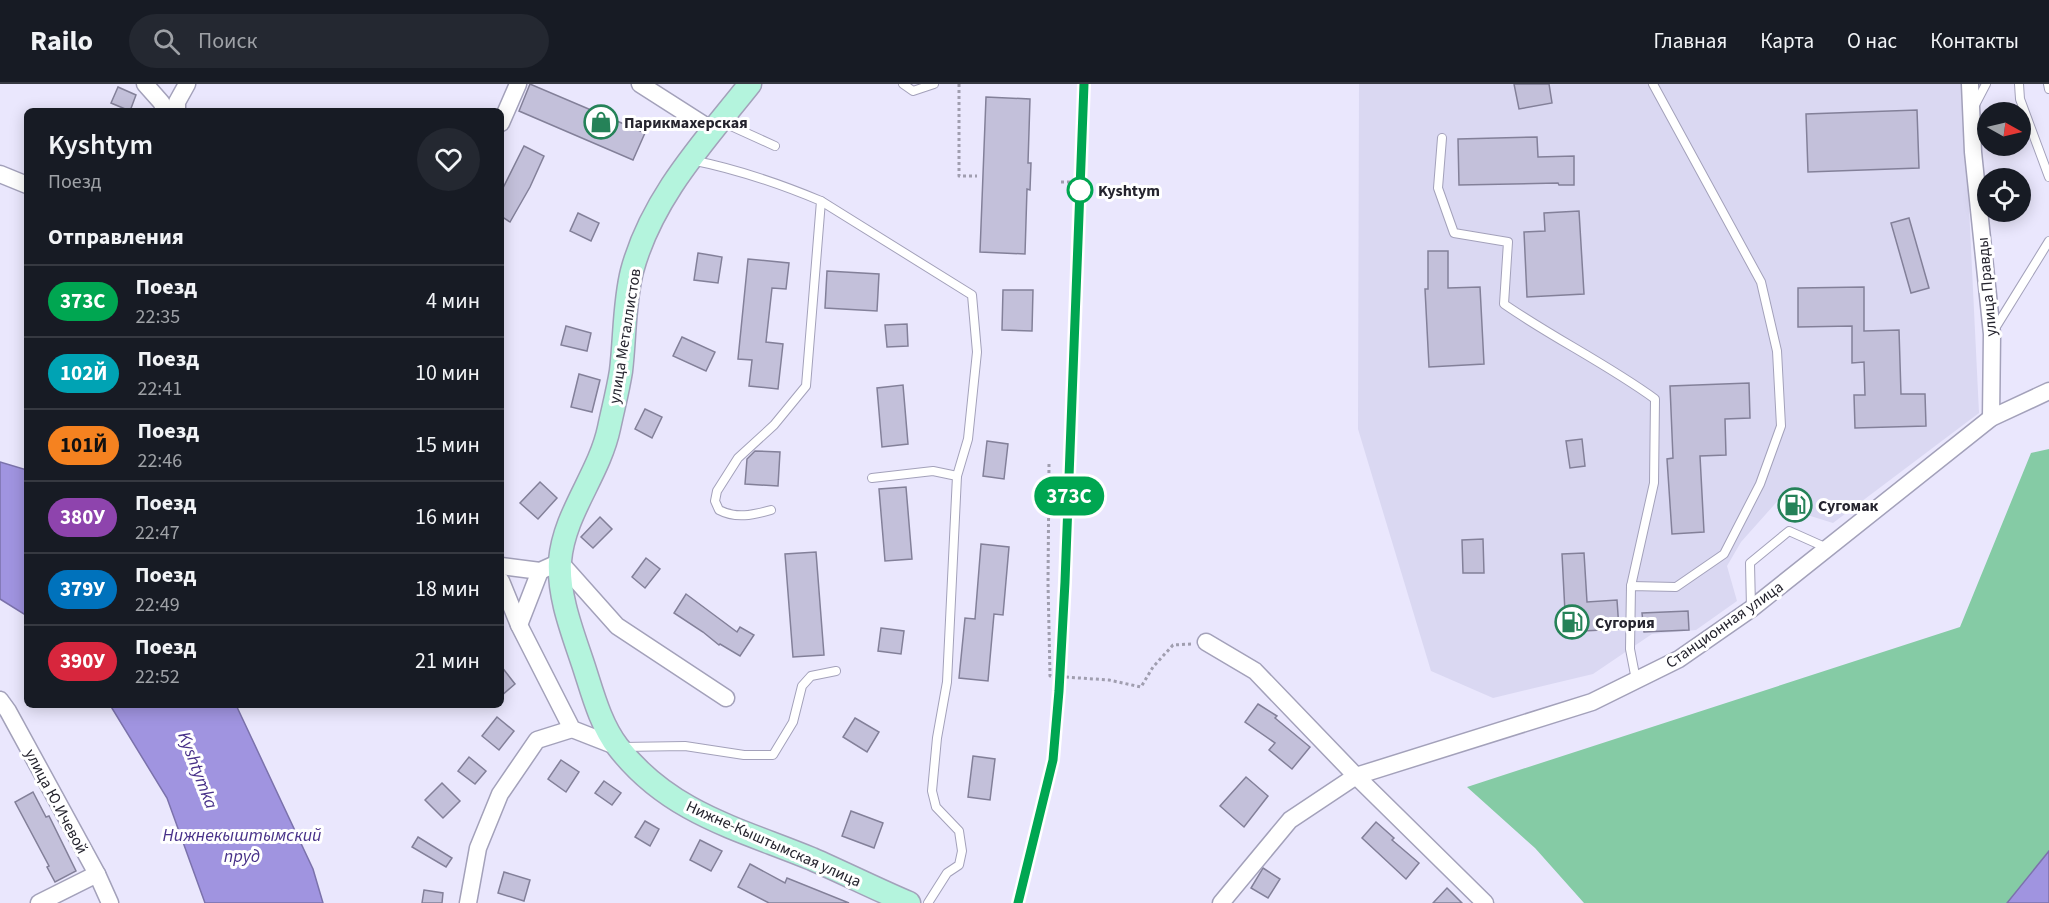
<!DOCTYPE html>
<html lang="ru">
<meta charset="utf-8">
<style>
body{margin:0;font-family:"Source Sans 3",sans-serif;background:#242831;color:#f1f3f6;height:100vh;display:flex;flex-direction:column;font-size:22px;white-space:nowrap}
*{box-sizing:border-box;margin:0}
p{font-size:20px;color:#9ea1a6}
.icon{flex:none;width:33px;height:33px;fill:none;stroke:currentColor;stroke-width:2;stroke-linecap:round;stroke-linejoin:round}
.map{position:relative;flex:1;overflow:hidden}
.drawer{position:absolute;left:24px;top:24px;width:480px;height:600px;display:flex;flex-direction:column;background:#171b24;border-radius:9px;box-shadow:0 3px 15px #0003}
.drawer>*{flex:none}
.badge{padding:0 12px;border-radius:20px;font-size:21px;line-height:39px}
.needle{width:39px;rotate:98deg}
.tools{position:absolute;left:1977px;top:18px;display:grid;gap:12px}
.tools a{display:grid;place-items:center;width:54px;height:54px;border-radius:50%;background:#171b24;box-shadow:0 3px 15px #0003;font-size:30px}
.map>.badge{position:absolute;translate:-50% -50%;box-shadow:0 0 0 3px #fff}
h2{padding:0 24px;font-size:22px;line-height:54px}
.round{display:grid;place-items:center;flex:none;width:63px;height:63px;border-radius:32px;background:#242831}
.head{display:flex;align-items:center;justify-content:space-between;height:102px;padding:0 24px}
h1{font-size:28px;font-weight:600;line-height:45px}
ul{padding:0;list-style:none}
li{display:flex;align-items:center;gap:18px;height:72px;padding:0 24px;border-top:2px solid #363941}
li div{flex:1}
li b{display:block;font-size:22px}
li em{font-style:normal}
li .badge{min-width:66px;font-weight:700;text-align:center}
header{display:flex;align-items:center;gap:36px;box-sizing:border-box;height:84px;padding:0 30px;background:#171b24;border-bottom:2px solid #363941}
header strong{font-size:28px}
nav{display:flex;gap:33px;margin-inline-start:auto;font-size:21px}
.search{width:420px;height:54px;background:#242831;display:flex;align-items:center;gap:15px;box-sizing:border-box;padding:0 21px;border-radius:33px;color:#9ea1a6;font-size:22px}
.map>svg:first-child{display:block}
.built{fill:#dad8f2}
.green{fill:#85cba5}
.water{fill:#a094e0;stroke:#7b72ab;stroke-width:1.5}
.building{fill:#c3c0da;stroke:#838099;stroke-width:1.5}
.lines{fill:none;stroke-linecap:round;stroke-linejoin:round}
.lane-casing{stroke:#a3a1ba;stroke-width:10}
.street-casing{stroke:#a3a1ba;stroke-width:19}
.secondary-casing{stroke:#a3a1ba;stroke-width:25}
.path{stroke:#a09eaf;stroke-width:3;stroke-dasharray:3 3;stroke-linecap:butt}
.lane{stroke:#fff;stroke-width:8}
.street{stroke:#fff;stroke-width:16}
.secondary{stroke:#b4f4dd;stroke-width:22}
.rail-casing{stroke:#4d4b58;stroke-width:7}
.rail{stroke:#fff;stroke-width:4.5;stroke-dasharray:14;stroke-linecap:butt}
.line-casing{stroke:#fff;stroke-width:14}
.line{stroke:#00a651;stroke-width:9}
.stop-dot{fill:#fff;stroke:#00a651;stroke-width:3}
.labels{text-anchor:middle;stroke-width:6;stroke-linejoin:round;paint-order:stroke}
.poi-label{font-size:16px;font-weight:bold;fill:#25242e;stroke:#fff;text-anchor:start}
.stop-label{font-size:16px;font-weight:bold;fill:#25242e;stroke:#fff;text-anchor:start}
.street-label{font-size:16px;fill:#25242e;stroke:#fff}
.water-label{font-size:18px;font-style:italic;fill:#483189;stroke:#fff}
</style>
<header>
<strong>Railo</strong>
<div class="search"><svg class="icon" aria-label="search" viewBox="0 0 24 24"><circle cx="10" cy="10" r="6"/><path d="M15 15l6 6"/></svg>Поиск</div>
<nav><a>Главная</a><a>Карта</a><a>О нас</a><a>Контакты</a></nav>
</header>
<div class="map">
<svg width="2049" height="819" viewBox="0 0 2049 819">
<rect width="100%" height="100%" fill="#eae7fd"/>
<path class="built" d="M1359,0h604l16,329 -146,110 -29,-9 1,-20 -23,2 -41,46 -14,24 10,35 -41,29 -44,4 -59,40 -100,24 -62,-27 -73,-242z"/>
<path class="green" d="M2049,365v402l-42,52h-423l-49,-55 -68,-61 493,-160 71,-174z"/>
<g class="water">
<path d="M0,378l27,8v146l-27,-17z"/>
<path d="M110,621h126l77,164 10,34h-118l-38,-105z"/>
<path d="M2049,767v52h-42z"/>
</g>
<g class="building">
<path d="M530,0l115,49 -12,27 -114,-49z"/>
<path d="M1514,0h35l3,19 -33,6z"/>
<path d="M118,3l18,8 -6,16 -19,-8z"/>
<path d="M986,13l44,2 -2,64h3l-1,27 -3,-1 -2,65 -45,-2z"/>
<path d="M1917,26l2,58 -111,4 -2,-58z"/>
<path d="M1537,53l1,20 36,-1v29h-15l-1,-2 -99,2 -1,-46z"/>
<path d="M524,62l20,10 -14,31 -20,35 -9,-6v-24z"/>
<path d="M1579,127l5,83 -57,3 -3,-65 21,-1 -1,-18z"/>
<path d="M578,129l21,10 -8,18 -21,-10z"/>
<path d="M1909,134l20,70 -18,5 -20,-70z"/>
<path d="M1428,167h20v37l32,-1 4,77 -55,3 -4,-78h3z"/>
<path d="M698,169l24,4 -4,26 -24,-3z"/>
<path d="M748,175l41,4 -3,26 -14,-1 -6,54 17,2 -5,45 -29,-3 3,-26 -14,-1z"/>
<path d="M827,187l52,3 -2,37 -52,-3z"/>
<path d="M1864,203v44l35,-1 2,64h24l1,32 -71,2 -1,-33h11l-1,-33 -12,1v-37l-54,1v-39z"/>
<path d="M1003,206h30l-1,41 -30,-1z"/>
<path d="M907,240l1,22 -21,1 -2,-22z"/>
<path d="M566,242l25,7 -4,18 -26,-6z"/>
<path d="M682,253l33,15 -9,19 -33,-15z"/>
<path d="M579,290l21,6 -8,32 -21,-5z"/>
<path d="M1749,299l1,35 -25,1 1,36 -26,1 4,76 -32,2 -5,-75 6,-1 -3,-72z"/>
<path d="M903,301l5,59 -26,3 -5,-59z"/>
<path d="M645,325l17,8 -10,21 -17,-9z"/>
<path d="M1582,355l3,27 -15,2 -4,-27z"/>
<path d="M987,357l21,3 -4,35 -21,-3z"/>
<path d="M755,367l25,1 -2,34 -33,-2 2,-25z"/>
<path d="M540,398l17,16 -19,21 -18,-16z"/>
<path d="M906,403l6,72 -27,2 -6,-72z"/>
<path d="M1803,413l1,15 -16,1 -1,-15z"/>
<path d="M600,433l12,12 -19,19 -12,-11z"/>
<path d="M1483,455l1,34h-21l-1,-33z"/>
<path d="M981,460l28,3 -6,68 -9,-1 -6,67 -29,-3 6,-60 10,1z"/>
<path d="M816,468l8,103 -31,2 -8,-103z"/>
<path d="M1584,469l3,49 30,-2 2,29 -53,3 -4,-78z"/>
<path d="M646,474l14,11 -15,19 -13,-11z"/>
<path d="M686,510l51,38 3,-5 14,8 -14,21 -20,-12 -1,1 -16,-13 -29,-19z"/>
<path d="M1688,527l1,19 -45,2 -2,-19z"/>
<path d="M881,544l23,3 -3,23 -23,-3z"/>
<path d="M501,582l14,18 -14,12z"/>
<path d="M1258,620l19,12 -2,2 35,29 -18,22 -23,-19 6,-7 -30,-21z"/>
<path d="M497,633l17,14 -15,19 -17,-14z"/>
<path d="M855,634l24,14 -12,20 -24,-15z"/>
<path d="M973,672l22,3 -5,41 -22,-3z"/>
<path d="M469,673l17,14 -11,13 -17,-13z"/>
<path d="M561,676l18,12 -13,20 -18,-13z"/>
<path d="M1246,693l22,19 -24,31 -24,-21z"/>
<path d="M604,697l17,12 -9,12 -17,-12z"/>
<path d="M442,699l18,18 -17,17 -18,-18z"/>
<path d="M33,708l13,25 3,-1 27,55 -21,11 -8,-15 2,-1 -34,-64z"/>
<path d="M851,727l32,12 -9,25 -32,-12z"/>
<path d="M645,737l14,8 -9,17 -15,-9z"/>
<path d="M1376,738l18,16 -2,2 27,23 -13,16 -44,-41z"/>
<path d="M418,753l34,21 -6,9 -34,-20z"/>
<path d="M700,756l22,11 -11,20 -21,-11z"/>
<path d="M750,780l35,19 2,-5 62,25h-80l-31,-16z"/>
<path d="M1263,784l17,11 -12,19 -17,-10z"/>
<path d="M504,788l26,8 -6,21 -26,-8z"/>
<path d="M1447,804l15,15h-29z"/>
<path d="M424,806l19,3 -1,10h-20z"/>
</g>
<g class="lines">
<g class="lane-casing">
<g id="lane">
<path d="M903,0l10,7 21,-7"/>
<path d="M2019,0l1,15 29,78"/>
<path d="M2048,0l1,5"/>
<path d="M1974,23l12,-23"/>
<path d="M720,37l55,25"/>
<path d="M1442,54l-4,50 16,45 54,9 -4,62c49,34 103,60 151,95l-1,84 -23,103"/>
<path d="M691,76c46,9 87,23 130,41l-15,185 -32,39 -36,33 -21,33 -2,10 4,9c17,9 34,5 52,0"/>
<path d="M821,117l151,94 5,57 -9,87 -11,37 -10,206 -10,56 -5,53 4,16 23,24 3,20 -3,14 -12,8 -19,30"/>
<path d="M1994,246l55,-89"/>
<path d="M872,394l61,-7 24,5"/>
<path d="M1751,524l-1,-45 39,-32 38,17"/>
<path d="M1636,596l-6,-31 1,-63 45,1 48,-33 36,-70 21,-58 -4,-75 -16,-69 -108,-198"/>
<path d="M622,663l63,-1 59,9h29l20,-33 9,-36 9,-10 25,-5"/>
</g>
</g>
<g class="street-casing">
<g id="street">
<path d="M145,0l16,18 5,9"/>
<path d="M640,0l72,46"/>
<path d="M1970,0l3,68 19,182 -1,84"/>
<path d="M177,27v-9l10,-18"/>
<path d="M501,39l17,-39"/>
<path d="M0,90l27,11"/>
<path d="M501,482l39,5 20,-9 57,64 109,72"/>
<path d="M501,497l18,44 53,104 46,18"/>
<path d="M519,541l21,-54"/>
<path d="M1206,558l49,29 101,105 129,127"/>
<path d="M0,616l8,11 89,163 13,29"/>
<path d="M39,819l58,-29"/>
<path d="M468,819l10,-55 22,-54 37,-54 35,-11"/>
<path d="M1221,819l69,-83 66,-44 236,-74 87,-43 72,-50 240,-191 58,-27"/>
</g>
</g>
<g class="secondary-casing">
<path id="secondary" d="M750,0c-46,58 -98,113 -118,187 -8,31 -7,67 -11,100 -3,19 -8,38 -12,57 -10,47 -45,85 -49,133 -2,35 12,70 23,103 9,27 17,60 35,83 51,66 121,82 194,112 32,14 64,30 97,44"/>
</g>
<g class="path">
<path d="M959,0v92h18"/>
<path d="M1061,98h13"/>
<path d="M1049,380l-1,119 2,93 59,4 32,7 12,-20 20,-22 19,-1"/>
<path d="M26,382h1"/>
</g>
<use href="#lane" class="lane"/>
<use href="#street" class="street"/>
<use href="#secondary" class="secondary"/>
<g class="rail-casing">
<path id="rail" d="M1018,819l35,-143 6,-69 6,-109 19,-498"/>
</g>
<use href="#rail" class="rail"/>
</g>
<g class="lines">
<g class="line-casing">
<path id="line" d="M1018,819l35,-143 6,-69 6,-109 19,-498"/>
</g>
<use href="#line" class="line"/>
</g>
<defs>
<g id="shop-ring" transform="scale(1.725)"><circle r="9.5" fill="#fff" stroke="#258258" stroke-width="1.5"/><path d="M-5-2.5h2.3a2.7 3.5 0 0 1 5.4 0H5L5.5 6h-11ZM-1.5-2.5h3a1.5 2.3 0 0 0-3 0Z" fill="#258258"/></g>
<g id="fuel-ring" transform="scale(1.725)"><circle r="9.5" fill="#fff" stroke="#258258" stroke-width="1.5"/><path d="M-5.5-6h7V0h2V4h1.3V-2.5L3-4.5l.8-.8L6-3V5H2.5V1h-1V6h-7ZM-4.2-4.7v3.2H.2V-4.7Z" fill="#258258"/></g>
</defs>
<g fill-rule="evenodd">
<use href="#shop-ring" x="601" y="38"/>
<use href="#fuel-ring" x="1795" y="421"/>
<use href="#fuel-ring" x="1572" y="538"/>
</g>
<circle class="stop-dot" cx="1080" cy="106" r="12"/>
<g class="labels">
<g class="poi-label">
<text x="624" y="44">Парикмахерская</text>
<text x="1818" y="427">Сугомак</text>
<text x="1595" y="544">Сугория</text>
</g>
<g class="stop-label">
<text x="1098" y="112">Kyshtym</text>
</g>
<g class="street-label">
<text transform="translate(1986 203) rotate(-95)" y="6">улица Правды</text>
<text transform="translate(624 252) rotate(-81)" y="6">улица Металлистов</text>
<text transform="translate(1724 540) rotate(-35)" y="6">Станционная улица</text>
<text transform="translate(57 717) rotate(62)" y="6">улица Ю.Ичевой</text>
<text transform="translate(774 759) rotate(24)" y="6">Нижне-Кыштымская улица</text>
</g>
<g class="water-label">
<text transform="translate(198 686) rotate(69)" y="6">Kyshtymka</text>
<text x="242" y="757">Нижнекыштымский<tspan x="242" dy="21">пруд</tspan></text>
</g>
</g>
</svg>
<div class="tools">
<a><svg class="needle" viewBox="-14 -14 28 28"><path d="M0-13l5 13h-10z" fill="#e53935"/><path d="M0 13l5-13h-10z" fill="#9ea1a6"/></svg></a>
<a><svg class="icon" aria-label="locate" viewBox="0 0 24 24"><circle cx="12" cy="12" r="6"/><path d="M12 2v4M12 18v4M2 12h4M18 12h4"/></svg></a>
</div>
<b class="badge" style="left:1069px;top:412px;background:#00a651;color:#fff">373C</b>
<section class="drawer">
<div class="head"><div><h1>Kyshtym</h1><p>Поезд</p></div><a class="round"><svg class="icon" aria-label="heart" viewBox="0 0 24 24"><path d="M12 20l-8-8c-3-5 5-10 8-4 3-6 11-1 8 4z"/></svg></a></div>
<h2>Отправления</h2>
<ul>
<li><span class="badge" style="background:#00a651;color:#fff">373C</span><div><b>Поезд</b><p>22:35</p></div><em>4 мин</em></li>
<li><span class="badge" style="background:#00a3b4;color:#fff">102Й</span><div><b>Поезд</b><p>22:41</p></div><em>10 мин</em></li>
<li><span class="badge" style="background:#f58220;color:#111">101Й</span><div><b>Поезд</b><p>22:46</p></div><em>15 мин</em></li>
<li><span class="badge" style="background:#8e44ad;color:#fff">380У</span><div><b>Поезд</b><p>22:47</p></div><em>16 мин</em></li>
<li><span class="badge" style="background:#0072bc;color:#fff">379У</span><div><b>Поезд</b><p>22:49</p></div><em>18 мин</em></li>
<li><span class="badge" style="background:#d7263d;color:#fff">390У</span><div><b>Поезд</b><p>22:52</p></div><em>21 мин</em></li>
</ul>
</section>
</div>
